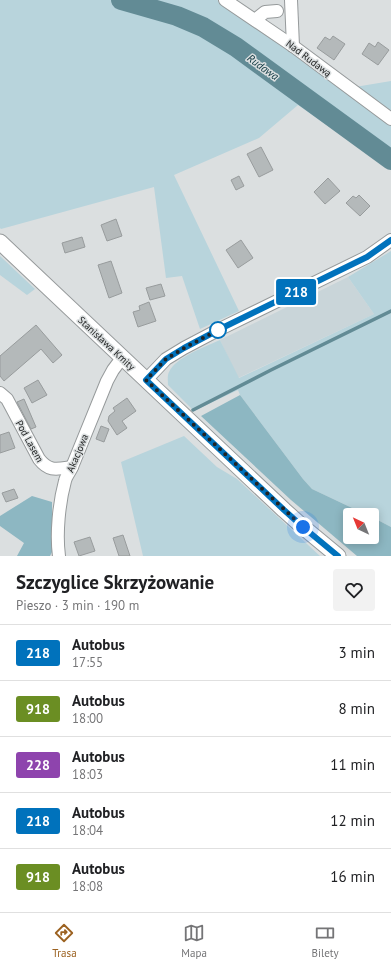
<!DOCTYPE html>
<html lang="pl">
<meta charset="utf-8">
<style>
body{margin:0;font-family:"PT Sans",sans-serif;background:#f2f2f2;color:#202124;height:100vh;display:flex;flex-direction:column;font-size:15px;white-space:nowrap}
*{box-sizing:border-box;margin:0}
p{font-size:13px;color:#757577}
.icon{flex:none;width:22px;height:22px;fill:none;stroke:currentColor;stroke-width:2;stroke-linecap:round;stroke-linejoin:round}
.map{position:relative;height:556px;overflow:hidden}
.details{display:flex;flex-direction:column;background:#fff;flex:1}
.details>*{flex:none}
.badge{padding:0 8px;border-radius:3px;font-size:14px;line-height:26px}
.needle{width:26px;rotate:317deg}
.fabs{position:absolute;left:343px;top:508px;display:grid;gap:8px}
.fabs a{display:grid;place-items:center;width:36px;height:36px;border-radius:4px;background:#fff;box-shadow:0 2px 10px #0003;font-size:20px}
.you{position:absolute;width:20px;height:20px;margin:-10px;border:3px solid #fff;border-radius:50%;background:#1a73e8;box-shadow:0 0 0 6px #1a73e833}
.map>.badge{position:absolute;translate:-50% -50%;box-shadow:0 0 0 2px #fff}
.round{display:grid;place-items:center;flex:none;width:42px;height:42px;border-radius:4px;background:#f2f2f2}
.head{display:flex;align-items:center;justify-content:space-between;height:68px;padding:0 16px}
h1{font-size:19px;font-weight:700;line-height:30px}
ul{padding:0;list-style:none}
li{display:flex;align-items:center;gap:12px;height:56px;padding:0 16px;border-top:1px solid #e0e0e0}
li div{flex:1}
li b{display:block;font-size:15px}
li em{font-style:normal}
li .badge{min-width:44px;font-weight:700;text-align:center}
.dock{display:flex;justify-content:space-around;align-items:center;height:56px;border-top:1px solid #e0e0e0;background:#fff;font-size:11px;color:#757577}
.dock a{display:grid;justify-items:center;gap:2px}
.dock .on{color:#9c6221}
.map>svg:first-child{display:block}
.built{fill:#c9d5d9}
.green{fill:#b8d4dc}
.forest{fill:#8db7c2}
.lines{fill:none;stroke-linecap:round;stroke-linejoin:round}
.stream{stroke:#628b95;stroke-width:3.5}
.river{stroke:#628b95;stroke-width:20}
.building{fill:#b4b9ba;stroke:#989c9d}
.minor-casing{stroke:#969a9b;stroke-width:14}
.major-casing{stroke:#969a9b;stroke-width:17}
.minor{stroke:#fff;stroke-width:12}
.major{stroke:#fff;stroke-width:15}
.line-casing{stroke:#fff;stroke-width:9}
.line{stroke:#0072bc;stroke-width:6}
.walk{stroke:#212323;stroke-width:4;stroke-dasharray:0 7.2}
.stop-dot{fill:#fff;stroke:#0072bc;stroke-width:2}
.labels{text-anchor:middle;stroke-width:3;stroke-linejoin:round;paint-order:stroke}
.street-label{font-size:10px;fill:#212323;stroke:#dbdfe0}
.water-label{font-size:11px;font-style:italic;fill:#0c353e;stroke:#dbdfe0}
</style>
<div class="map">
<svg width="391" height="556" viewBox="0 0 391 556">
<rect width="100%" height="100%" fill="#dbdfe0"/>
<path class="built" d="M348,277l26,37 -136,64 -18,-38z"/>
<g class="green">
<path d="M0,0h217l29,18 145,105v47l-93,-65 -39,33 -85,37 65,136 -39,18 -18,-53 -16,2 -12,-91 -153,42 -1,-1z"/>
<path d="M391,81v32l-36,-26z"/>
<path d="M391,251v276l-19,-10v-2h-5l-55,-26 -9,-10 -63,-84 -2,-5 -44,21 -26,-26c0,-4 -1,-9 1,-13 7,-15 36,-25 51,-32l19,38 135,-64 -26,-37z"/>
<path d="M0,256l35,33 -8,6 -27,-20z"/>
<path d="M184,436l33,31 20,12 83,77h-177l-22,-94z"/>
</g>
<g class="forest">
<path d="M240,395l63,84 9,10 55,26h-17v22h22v-20l19,10v29h-34l-66,-56 -90,-84z"/>
<path d="M32,496l20,6v50l-2,4h-33l7,-13 -24,-17v-10z"/>
</g>
<g class="lines">
<path class="stream" d="M193,410l78,-40 120,-59"/>
<path class="river" d="M121,0l56,16 26,11 33,20 155,113"/>
</g>
<g class="building">
<path d="M333,36l12,8 -11,16 -17,-12 8,-11 5,3z"/>
<path d="M378,42l11,8 -11,15 -16,-11 7,-11 6,4z"/>
<path d="M261,147l12,23 -14,7 -12,-23z"/>
<path d="M239,176l5,10 -8,4 -5,-10z"/>
<path d="M328,178l12,13 -15,13 -11,-12z"/>
<path d="M359,195l11,11 -10,10 -14,-13 7,-7 3,2z"/>
<path d="M116,219l6,17 -15,5 -6,-16z"/>
<path d="M82,237l3,10 -20,6 -3,-10z"/>
<path d="M241,240l12,18 -15,10 -12,-18z"/>
<path d="M111,261l11,32 -13,5 -11,-33z"/>
<path d="M161,284l4,12 -15,4 -4,-12z"/>
<path d="M149,302l7,19 -18,6 -5,-15 7,-2 -1,-4z"/>
<path d="M36,325l26,30 -9,8 -12,-14 -37,32 -4,-5v-20z"/>
<path d="M38,380l9,15 -15,8 -8,-15z"/>
<path d="M127,398l9,13 -14,10 5,7 -10,7 -9,-14 1,-5 6,-5 -2,-3z"/>
<path d="M24,399l12,28 -5,2 -14,-27z"/>
<path d="M101,426l8,3 -5,13 -8,-3z"/>
<path d="M9,432l6,16 -15,5v-18z"/>
<path d="M14,489l4,9 -12,4 -4,-9z"/>
<path d="M123,535l7,21h-11l-6,-18z"/>
<path d="M90,537l5,14 -16,5 -5,-14z"/>
</g>
<g class="lines">
<g class="minor-casing">
<g id="minor">
<path d="M225,0l68,46 98,73"/>
<path d="M291,0l2,46"/>
<path d="M255,20l10,-8 12,-1"/>
<path d="M146,380l20,-21 18,-11 36,-19 147,-72 24,-17"/>
<path d="M0,393l7,6 32,60c10,13 18,10 33,8"/>
<path d="M59,556c-3,-22 0,-53 6,-75 1,-5 5,-9 7,-14l35,-86 6,-11 9,-12"/>
</g>
</g>
<g class="major-casing">
<path id="major" d="M0,242l284,268 19,17 35,29"/>
</g>
<use href="#minor" class="minor"/>
<use href="#major" class="major"/>
</g>
<g class="lines">
<g class="line-casing">
<path id="line" d="M338,556l-35,-29 -19,-17 -138,-130 20,-21 18,-11 36,-19 147,-72 24,-17"/>
</g>
<use href="#line" class="line"/>
<path class="walk" d="M218,330l2,-1 -36,19 -18,11 -20,21 157,147"/>
</g>
<circle class="stop-dot" cx="218" cy="330" r="8"/>
<g class="labels">
<g class="street-label">
<text transform="translate(309 58) rotate(37)" y="4">Nad Rudawą</text>
<text transform="translate(107 343) rotate(43)" y="4">Stanisława Kmity</text>
<text transform="translate(30 441) rotate(61)" y="4">Pod Lasem</text>
<text transform="translate(77 453) rotate(-67)" y="4">Akacjowa</text>
</g>
<g class="water-label">
<text transform="translate(263 67) rotate(36)" y="4">Rudawa</text>
</g>
</g>
</svg>
<div class="fabs">
<a><svg class="needle" viewBox="-14 -14 28 28"><path d="M0-13l5 13h-10z" fill="#e53935"/><path d="M0 13l5-13h-10z" fill="#757577"/></svg></a>
</div>
<div class="you" style="left:303px;top:527px"></div>
<b class="badge" style="left:296px;top:292px;background:#0072bc;color:#fff">218</b>
</div>
<section class="details">
<div class="head"><div><h1>Szczyglice Skrzyżowanie</h1><p>Pieszo · 3 min · 190 m</p></div><a class="round"><svg class="icon" aria-label="heart" viewBox="0 0 24 24"><path d="M12 20l-8-8c-3-5 5-10 8-4 3-6 11-1 8 4z"/></svg></a></div>
<ul>
<li><span class="badge" style="background:#0072bc;color:#fff">218</span><div><b>Autobus</b><p>17:55</p></div><em>3 min</em></li>
<li><span class="badge" style="background:#6b8e23;color:#fff">918</span><div><b>Autobus</b><p>18:00</p></div><em>8 min</em></li>
<li><span class="badge" style="background:#8e44ad;color:#fff">228</span><div><b>Autobus</b><p>18:03</p></div><em>11 min</em></li>
<li><span class="badge" style="background:#0072bc;color:#fff">218</span><div><b>Autobus</b><p>18:04</p></div><em>12 min</em></li>
<li><span class="badge" style="background:#6b8e23;color:#fff">918</span><div><b>Autobus</b><p>18:08</p></div><em>16 min</em></li>
</ul>
</section>
<nav class="dock">
<a class="on"><svg class="icon" aria-label="directions" viewBox="0 0 24 24"><path d="M12 3l9 9-9 9-9-9zM9 14v-3h6M13 9l2 2-2 2"/></svg>Trasa</a>
<a><svg class="icon" aria-label="map" viewBox="0 0 24 24"><path d="M3 6l6-2 6 2 6-2v14l-6 2-6-2-6 2zM9 4v14M15 6v14"/></svg>Mapa</a>
<a><svg class="icon" aria-label="tickets" viewBox="0 0 24 24"><path d="M3 7h18v10H3zM15 7v10"/></svg>Bilety</a>
</nav>
